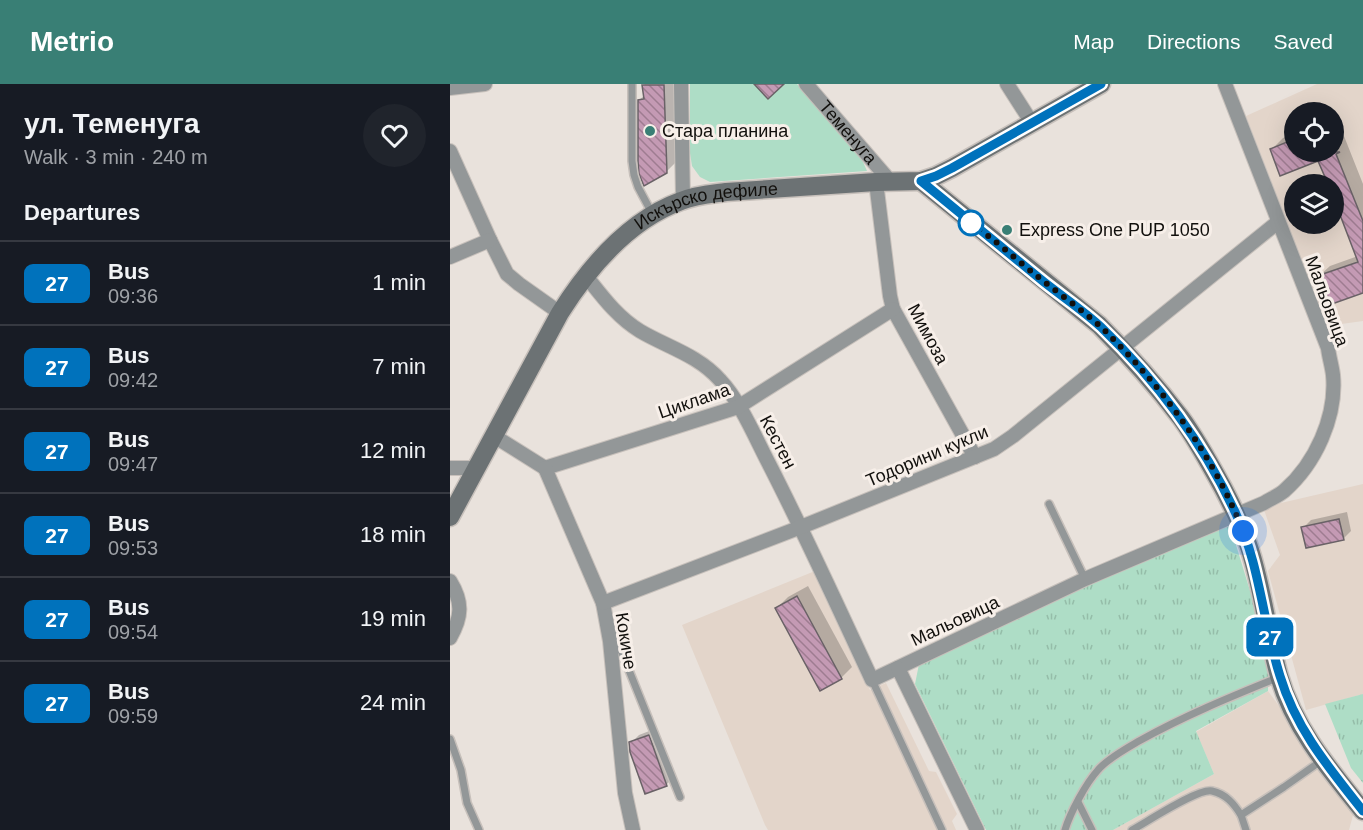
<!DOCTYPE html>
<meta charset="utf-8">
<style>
body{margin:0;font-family:Helvetica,sans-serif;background:#20242c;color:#f1f3f6;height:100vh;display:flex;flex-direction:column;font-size:22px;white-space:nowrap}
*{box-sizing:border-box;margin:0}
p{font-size:20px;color:#9ea1a6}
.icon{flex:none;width:33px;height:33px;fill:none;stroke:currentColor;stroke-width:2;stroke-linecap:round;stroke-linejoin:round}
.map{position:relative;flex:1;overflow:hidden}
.details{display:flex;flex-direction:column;background:#171b24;width:450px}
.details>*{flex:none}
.badge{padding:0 12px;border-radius:9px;font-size:21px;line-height:39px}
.buttons{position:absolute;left:834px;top:18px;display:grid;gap:12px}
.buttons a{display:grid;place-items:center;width:60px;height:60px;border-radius:50%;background:#171b24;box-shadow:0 6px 24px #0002;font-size:30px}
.you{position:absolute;width:30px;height:30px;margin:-15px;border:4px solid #fff;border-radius:50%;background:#1a73e8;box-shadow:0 0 0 9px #1a73e833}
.map>.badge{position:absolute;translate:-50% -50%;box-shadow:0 0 0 3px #fff}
h2{padding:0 24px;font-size:22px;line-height:54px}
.round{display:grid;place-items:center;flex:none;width:63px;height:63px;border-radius:32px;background:#20242c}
.headline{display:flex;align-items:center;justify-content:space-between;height:102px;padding:0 24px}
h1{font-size:28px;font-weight:700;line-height:45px}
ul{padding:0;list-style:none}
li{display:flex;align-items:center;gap:18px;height:84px;padding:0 24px;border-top:2px solid #363941}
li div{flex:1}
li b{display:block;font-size:22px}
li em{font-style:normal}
li .badge{min-width:66px;font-weight:700;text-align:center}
header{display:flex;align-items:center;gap:36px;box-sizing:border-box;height:84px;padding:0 30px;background:#397f75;color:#fff}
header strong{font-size:28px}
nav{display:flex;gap:33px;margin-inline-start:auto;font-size:21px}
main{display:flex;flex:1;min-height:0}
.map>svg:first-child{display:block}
.built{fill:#e3d5ca;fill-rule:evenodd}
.grass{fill:url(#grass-tufts)}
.park{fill:#aeddc6}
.shadow{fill:#0003}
.building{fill:url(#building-back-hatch);stroke:#6a6267;stroke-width:1.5}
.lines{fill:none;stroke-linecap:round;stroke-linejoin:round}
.lane-casing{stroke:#c7c0bb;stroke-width:10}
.street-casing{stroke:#c7c0bb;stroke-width:16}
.secondary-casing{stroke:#c7c0bb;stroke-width:21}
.lane{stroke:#939798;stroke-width:7}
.street{stroke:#939798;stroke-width:14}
.secondary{stroke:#6c7274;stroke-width:18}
.line-casing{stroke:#fff;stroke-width:14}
.line{stroke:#0072bc;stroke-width:9}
.walk{stroke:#12100d;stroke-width:6;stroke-dasharray:0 10.8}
.poi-dot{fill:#397f75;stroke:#f7efe9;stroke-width:2}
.stop-dot{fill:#fff;stroke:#0072bc;stroke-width:3}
.labels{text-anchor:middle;stroke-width:6;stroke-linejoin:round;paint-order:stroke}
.poi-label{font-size:18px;fill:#12100d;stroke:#f7efe9;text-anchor:start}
.street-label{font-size:18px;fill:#12100d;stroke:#f7efe9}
</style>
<header>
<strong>Metrio</strong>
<nav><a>Map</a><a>Directions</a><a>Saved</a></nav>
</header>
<main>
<section class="details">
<div class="headline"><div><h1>ул. Теменуга</h1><p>Walk · 3 min · 240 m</p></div><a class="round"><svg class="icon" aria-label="heart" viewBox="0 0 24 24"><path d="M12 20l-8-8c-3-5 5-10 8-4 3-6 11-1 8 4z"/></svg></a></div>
<h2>Departures</h2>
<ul>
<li><span class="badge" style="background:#0072bc;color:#fff">27</span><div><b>Bus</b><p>09:36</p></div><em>1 min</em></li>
<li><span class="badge" style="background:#0072bc;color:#fff">27</span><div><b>Bus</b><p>09:42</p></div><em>7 min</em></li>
<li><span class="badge" style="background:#0072bc;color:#fff">27</span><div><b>Bus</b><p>09:47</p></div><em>12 min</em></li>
<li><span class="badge" style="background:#0072bc;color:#fff">27</span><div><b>Bus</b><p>09:53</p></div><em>18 min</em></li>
<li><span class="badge" style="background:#0072bc;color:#fff">27</span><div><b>Bus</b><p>09:54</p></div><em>19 min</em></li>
<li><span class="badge" style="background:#0072bc;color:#fff">27</span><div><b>Bus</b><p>09:59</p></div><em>24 min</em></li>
</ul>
</section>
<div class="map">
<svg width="913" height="746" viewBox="0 0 913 746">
<defs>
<pattern id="grass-tufts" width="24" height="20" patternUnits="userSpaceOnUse" patternTransform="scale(1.5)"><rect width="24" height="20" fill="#aeddc6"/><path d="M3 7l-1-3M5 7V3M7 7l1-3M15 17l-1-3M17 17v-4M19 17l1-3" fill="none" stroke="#95bda9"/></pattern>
<pattern id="building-back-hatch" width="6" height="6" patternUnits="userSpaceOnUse" patternTransform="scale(1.5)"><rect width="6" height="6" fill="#c49ab4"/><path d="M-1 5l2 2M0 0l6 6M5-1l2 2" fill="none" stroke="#9e7c91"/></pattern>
</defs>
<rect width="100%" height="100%" fill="#e9e2dc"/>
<g class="built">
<path d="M867,0h46v237l-36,5 -81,-210zM844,28h40v40h-40zM844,100h40v40h-40z"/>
<path d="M913,400v210l-57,16 -38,-139 12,-16 -17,-48z"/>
<path d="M365,487l55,119 16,-7 43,88 7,1 21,42 -5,7 4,9h-188l-3,-5 -83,-200z"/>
<path d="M818,607l87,117 -6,22h-236l101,-56 -18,-42z"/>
</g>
<g class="grass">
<path d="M779,438l40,131 -1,38 -72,40 18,43 -101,56h-127l-71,-146 5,-25z"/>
<path d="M913,610v89l-12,-15 -26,-64z"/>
</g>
<path class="park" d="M240,0h107l63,71 7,16 -157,11 -10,-5 -8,-11 -2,-13z"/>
<g class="shadow">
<path d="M195,0h29l3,77 -11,11 -27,-72 6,-5 -1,-10z"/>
<path d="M884,40l1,4 5,-2 23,58v108l-44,-16 11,-10 28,-10 -24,-61v-11h-5l-10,-25 -47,-10 11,-11 11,-4v18h40z"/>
<path d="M897,428l4,19 -8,8 -40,-11 8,-8z"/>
<path d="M358,502l44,81 -11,11 -64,-70 11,-11z"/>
<path d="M207,644l17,49 -8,8 -35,-42 8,-8z"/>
</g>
<g class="building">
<path d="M304,0h30l-16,15z"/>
<path d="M192,1h22l3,88 -23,13 -5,-12 -1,-13v-61l6,-1z"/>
<path d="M844,55v13h46l-4,2 27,67v72l-34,12 -12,-29 41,-14 -24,-63v-15h-6l-10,-23 -38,15 -10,-27z"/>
<path d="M889,435l5,21 -38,8 -5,-21z"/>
<path d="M347,512l45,83 -22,12 -45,-83z"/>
<path d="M199,651l18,51 -22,8 -15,-42 -1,-10z"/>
</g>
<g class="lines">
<g class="lane-casing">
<g id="lane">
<path d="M182,0v77l2,14 4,12 15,28"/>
<path d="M599,420l36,75"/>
<path d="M164,549l66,164"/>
<path d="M422,596l70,150"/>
<path d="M0,655l11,31 6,33 12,27"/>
<path d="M628,718l14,28"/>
<path d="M791,731l5,15"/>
<path d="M615,746c5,-17 21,-47 33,-60 9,-11 29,-22 41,-29 45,-25 91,-44 138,-63"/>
<path d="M682,746c15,-8 66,-42 80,-39 14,3 22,13 29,24l43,-28 37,-26"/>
</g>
</g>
<g class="street-casing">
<g id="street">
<path d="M231,0l2,116"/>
<path id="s1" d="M356,0l84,97"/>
<path d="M557,0l25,39"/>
<path d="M0,4l35,-4"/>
<path d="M0,67l40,89 17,34 12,10 41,29"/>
<path d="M426,98l14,114 3,13 82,148"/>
<path d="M0,173l40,-17"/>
<path d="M136,192c16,20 31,41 54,55 27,16 58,24 80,49 20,21 35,57 48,82 37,72 70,145 104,218l213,-101 179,-76c6,-4 14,-7 20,-12 31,-27 53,-74 49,-116 -1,-9 -4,-18 -5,-27l-103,-264"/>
<path d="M44,352l51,32 16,-5 177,-56 155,-98"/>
<path d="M0,384h27"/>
<path d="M95,384l58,135 7,38 15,152 8,37"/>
<path d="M0,497c13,21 12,36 0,57"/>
<path d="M153,519l198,-76 193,-78 19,-13 265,-214"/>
<path d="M448,584l79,162"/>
</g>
</g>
<g class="secondary-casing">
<g id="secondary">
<path d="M471,97l178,144c29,29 57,60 82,93 16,22 29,46 42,70 10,19 19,38 26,59 14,41 18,86 30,129 15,52 50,93 84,135"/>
<path id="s2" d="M0,433l110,-204c29,-46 69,-93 121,-112 14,-6 30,-7 45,-9l150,-10 45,-1 15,-5 16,-8 149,-84"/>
</g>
</g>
<use href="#lane" class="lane"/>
<use href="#street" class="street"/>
<use href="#secondary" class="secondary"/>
</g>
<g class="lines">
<g class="line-casing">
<path id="line" d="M651,0l-149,84 -16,8 -15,5c41,34 82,67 123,101 19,15 40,29 57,45 56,54 103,117 135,187 24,51 27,109 44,162 16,53 49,92 83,135"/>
</g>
<use href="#line" class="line"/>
<path class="walk" d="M521,139c20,14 45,36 66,53 21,17 44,33 64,51 59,57 112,127 142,204"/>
</g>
<g class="poi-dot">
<circle cx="200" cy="47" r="6"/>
<circle cx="557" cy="146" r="6"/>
</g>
<circle class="stop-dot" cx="521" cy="139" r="12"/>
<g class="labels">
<g class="poi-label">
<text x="212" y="53">Стара планина</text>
<text x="569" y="152">Express One PUP 1050</text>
</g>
<g class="street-label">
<text dy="6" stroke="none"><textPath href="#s1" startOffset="64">Теменуга</textPath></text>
<text dy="6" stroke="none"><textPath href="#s2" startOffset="423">Искърско дефиле</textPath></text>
<text transform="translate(877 217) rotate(70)" y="6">Мальовица</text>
<text transform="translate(478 250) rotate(62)" y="6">Мимоза</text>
<text transform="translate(244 317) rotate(-19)" y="6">Циклама</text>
<text transform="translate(328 358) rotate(62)" y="6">Кестен</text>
<text transform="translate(477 372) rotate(-23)" y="6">Тодорини кукли</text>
<text transform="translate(505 537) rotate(-25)" y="6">Мальовица</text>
<text transform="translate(176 557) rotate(81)" y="6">Кокиче</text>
</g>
</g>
</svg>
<div class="buttons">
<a><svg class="icon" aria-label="locate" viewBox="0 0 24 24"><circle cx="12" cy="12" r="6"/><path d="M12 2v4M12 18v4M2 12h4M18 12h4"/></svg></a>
<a><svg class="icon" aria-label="layers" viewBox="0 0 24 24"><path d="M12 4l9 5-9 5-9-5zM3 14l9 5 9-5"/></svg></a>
</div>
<div class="you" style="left:793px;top:447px"></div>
<b class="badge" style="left:820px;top:553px;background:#0072bc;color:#fff">27</b>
</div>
</main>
